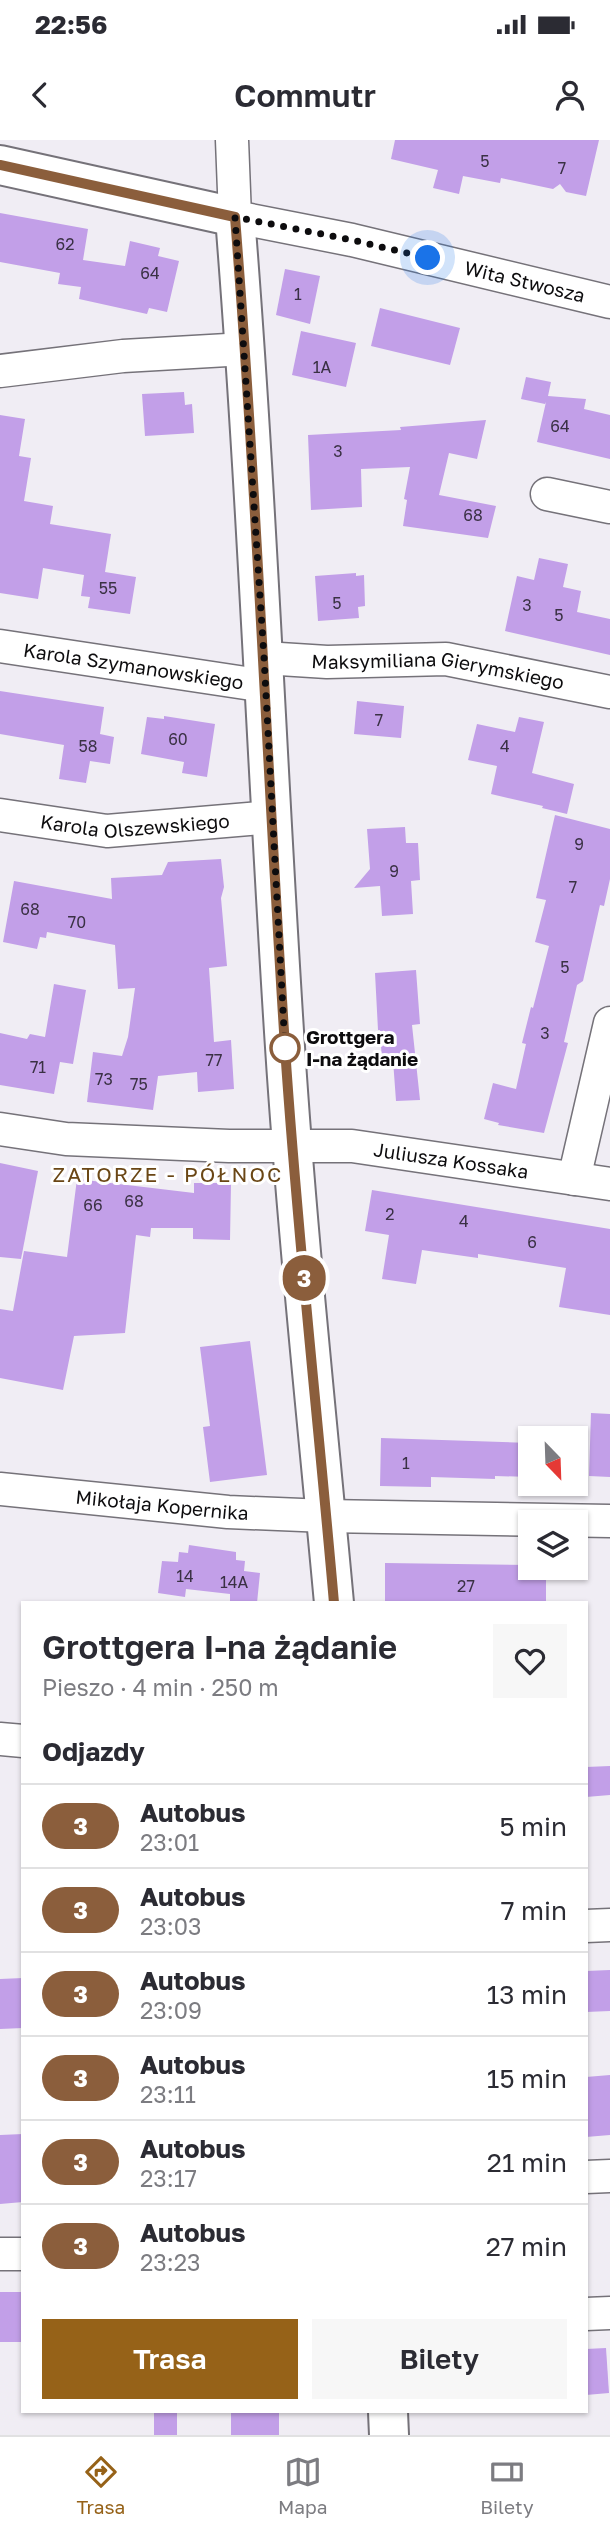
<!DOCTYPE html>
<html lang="pl">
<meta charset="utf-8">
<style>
body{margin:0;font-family:"Golos Text",sans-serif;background:#f7f7f7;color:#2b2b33;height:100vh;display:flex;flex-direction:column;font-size:26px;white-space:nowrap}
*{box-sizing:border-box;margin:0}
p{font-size:23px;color:#7c7c81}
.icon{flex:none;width:38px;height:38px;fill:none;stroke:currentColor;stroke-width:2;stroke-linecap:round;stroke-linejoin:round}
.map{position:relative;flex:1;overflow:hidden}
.drawer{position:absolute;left:21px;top:1461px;width:567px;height:812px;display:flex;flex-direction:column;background:#fff;border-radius:0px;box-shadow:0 2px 5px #0004}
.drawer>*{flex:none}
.badge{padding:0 14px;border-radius:23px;font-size:24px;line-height:46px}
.needle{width:46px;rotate:157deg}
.fabs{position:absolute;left:518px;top:1286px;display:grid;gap:14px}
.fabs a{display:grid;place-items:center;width:70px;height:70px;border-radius:0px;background:#fff;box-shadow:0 2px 5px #0004;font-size:35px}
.you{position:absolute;width:35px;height:35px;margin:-18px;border:5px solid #fff;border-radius:50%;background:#1a73e8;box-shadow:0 0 0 10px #1a73e833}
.map>.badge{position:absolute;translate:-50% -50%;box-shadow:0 0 0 4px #fff}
h2{padding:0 21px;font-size:26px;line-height:63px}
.round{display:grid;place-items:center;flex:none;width:74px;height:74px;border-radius:0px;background:#f7f7f7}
.headline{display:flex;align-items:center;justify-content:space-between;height:119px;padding:0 21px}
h1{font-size:33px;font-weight:600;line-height:52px}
.button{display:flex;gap:14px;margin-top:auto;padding:14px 21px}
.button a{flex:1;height:80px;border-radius:0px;background:#966218;color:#fff;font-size:28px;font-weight:600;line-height:80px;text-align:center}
.button a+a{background:#f7f7f7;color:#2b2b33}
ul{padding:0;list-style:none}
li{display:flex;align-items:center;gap:21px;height:84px;padding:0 21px;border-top:2px solid #e1e1e2}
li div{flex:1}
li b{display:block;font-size:26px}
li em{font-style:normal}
li .badge{min-width:77px;font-weight:700;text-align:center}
.status{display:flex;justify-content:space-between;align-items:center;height:49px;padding:0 35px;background:#fff;direction:ltr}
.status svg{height:19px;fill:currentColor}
header{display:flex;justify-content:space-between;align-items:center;height:91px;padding:0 21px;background:#fff;font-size:32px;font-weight:600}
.dock{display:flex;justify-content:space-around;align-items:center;height:98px;border-top:2px solid #e1e1e2;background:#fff;font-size:19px;color:#7c7c81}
.dock a{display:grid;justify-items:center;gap:4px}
.dock .selected{color:#966218}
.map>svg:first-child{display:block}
.building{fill:#c29fe8}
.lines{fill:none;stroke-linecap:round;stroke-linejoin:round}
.street-casing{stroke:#757279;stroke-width:35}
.secondary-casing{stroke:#757279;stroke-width:42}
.street{stroke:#fff;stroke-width:32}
.secondary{stroke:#fff;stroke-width:38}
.line-casing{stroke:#fff;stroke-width:16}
.line{stroke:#8b5e3c;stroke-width:10}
.walk{stroke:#0d0c0e;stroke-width:7;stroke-dasharray:0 12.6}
.stop-dot{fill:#fff;stroke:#8b5e3c;stroke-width:3.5}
.labels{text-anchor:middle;stroke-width:6;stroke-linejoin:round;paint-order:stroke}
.number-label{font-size:16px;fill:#3a3144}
.street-label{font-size:19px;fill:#0d0c0e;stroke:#fff}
.stop-label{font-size:19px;font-weight:bold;fill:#0d0c0e;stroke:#fff;text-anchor:start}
.neighbourhood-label{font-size:21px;letter-spacing:2px;fill:#6a4615;stroke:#fff}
</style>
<div class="status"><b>22:56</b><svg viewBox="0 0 49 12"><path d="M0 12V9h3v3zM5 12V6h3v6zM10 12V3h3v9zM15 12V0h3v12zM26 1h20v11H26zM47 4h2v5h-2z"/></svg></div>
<header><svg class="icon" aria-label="back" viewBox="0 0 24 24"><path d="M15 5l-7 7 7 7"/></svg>Commutr<svg class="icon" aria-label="person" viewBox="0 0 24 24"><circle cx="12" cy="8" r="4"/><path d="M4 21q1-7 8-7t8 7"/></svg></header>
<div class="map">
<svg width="610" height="2295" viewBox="0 0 610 2295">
<rect width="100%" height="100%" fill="#f0edf4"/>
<g class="building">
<path d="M395,0h204l-13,56 -20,-4 -6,-8 -7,5 -52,-11 -1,5 -37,-7 -4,18 -26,-6 5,-18 -47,-11z"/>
<path d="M0,73l88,16 -5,31 42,6 5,-25 30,7 -2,8 21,5 -12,51 -18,-4 -2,6 -68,-15 2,-12 -23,-3 2,-11 -60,-11z"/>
<path d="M285,129l35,7 -10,48 -34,-9z"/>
<path d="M380,168l80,20 -10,37 -79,-19z"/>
<path d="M301,191l55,12 -10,44 -54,-12z"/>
<path d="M526,237l25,5 -3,14 38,3 -2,10 26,6v44l-73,-17 9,-40 -1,2 -24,-5z"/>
<path d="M184,252l1,13 7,-1 2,29 -49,3 -3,-42z"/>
<path d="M0,275l25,4 -6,37 12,2 -7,43 29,5 -3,18 61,10 -6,38 31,5 -6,37 -42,-6 2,-11 -9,-1 3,-21 -41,-7 -5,31 -38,-6z"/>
<path d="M486,280l-9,39 -28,-6 -10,42 57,11 -8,32 -85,-12 4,-26 -3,-1 6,-32 -49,2 1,38 -51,3 -3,-75 93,-5 -1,-3z"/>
<path d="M539,418l29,6 -5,23 18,4 -4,21 33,7v36l-105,-24 12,-55 17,4z"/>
<path d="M356,433v3l8,-1 1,31 -7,1 1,11 -41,3 -3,-45z"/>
<path d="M0,551l104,16 -4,27 14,3 -4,27 -20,-3 -4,22 -27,-4 5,-34 -64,-11z"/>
<path d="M357,561l47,5 -3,32 -47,-4z"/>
<path d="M164,576l51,8 -8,53 -25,-4 2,-11 -43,-8 6,-37 17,2z"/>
<path d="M519,577l25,5 -12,51 42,11 -7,30 -25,-6 1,-2 -52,-12 6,-28 -29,-6 9,-36 38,8z"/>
<path d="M555,675l55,14v50l-6,27 -4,-1 -17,76 -6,4 -13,57 4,1 -24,90 -46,-8 1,-2 -15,-4 9,-36 23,6 10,-45 -4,-1 9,-36 2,1 16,-62 -14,-4 11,-42 -10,-2z"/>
<path d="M405,687l1,16h12l2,37 -9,1 2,33 -31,2 -2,-30 -26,2 16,-19 -3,-40z"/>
<path d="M221,719l3,28 -3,11 6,68 -18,2 5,74 17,-2 3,49 -36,3 -1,-20 -39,4 -5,34 -66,-8 6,-50 29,4 6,-19 7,-49 -17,1 -3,-44 -68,-13 -1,6 -6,-1 -3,12 -34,-7 11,-61 98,18 -1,-21 51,-3 6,-13z"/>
<path d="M416,830l4,54 -8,1 8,75 -24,1 -3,-41 -11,1 -2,-31h-2l-3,-57z"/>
<path d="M54,844l32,6 -13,74 -13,-2 -6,32 -54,-9v-52l27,6 3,-5 15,3z"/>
<path d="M0,1023l38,8 -17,88 -21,-2z"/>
<path d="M77,1039l117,14v-10h37l-1,57 -37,-1v-11h-42l-1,9 -14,-2 -11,98 -51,3 -11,54 -63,-12v-69l13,2 11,-60 43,6z"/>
<path d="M372,1050l238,39v86l-51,-8 7,-39 -88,-14v4l-56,-8 -6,34 -34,-5 7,-44 -24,-4z"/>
<path d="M250,1201l17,134 -57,7 -7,-55 7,-1 -10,-79z"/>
<path d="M591,1273l19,1v63l-21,-1z"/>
<path d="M381,1298l149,5v34l-35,-1v3l-64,-2v10l-51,-1z"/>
<path d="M189,1405l47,7v8l9,1 -1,10 16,2 -3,30 -27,-1v-8l-44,-5 -1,8 -27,-4 4,-32 16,1 1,-10 9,1z"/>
<path d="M385,1423l145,2v3h16v35h-161z"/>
<path d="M610,1626v29l-24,2v-30z"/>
<path d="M610,1830v41l-24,1v-41z"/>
<path d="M23,1838v50l-23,1v-50z"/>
<path d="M610,1935v60l-24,2v-60z"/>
<path d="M23,1994v68l-23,2v-69z"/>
<rect x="0" y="2152" width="23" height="50"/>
<path d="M606,2208l3,45 -23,2v-46z"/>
<rect x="154" y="2272" width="23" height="23"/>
<rect x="231" y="2272" width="48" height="23"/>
</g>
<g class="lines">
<g class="street-casing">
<g id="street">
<path id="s1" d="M232,0l3,77 117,23 258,62"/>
<path d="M0,231l123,-15 122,-7"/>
<path d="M547,354l63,13"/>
<path id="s2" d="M0,506l265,40"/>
<path id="s3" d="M264,518l63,4 119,-3 164,33"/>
<path id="s4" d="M0,675l107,16 165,-14"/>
<path id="s5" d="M0,989l66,10 163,7h123l258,38"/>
<path d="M574,1039l36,-156"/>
<path id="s6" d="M0,1349l228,23 98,4 284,5"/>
<path d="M0,1599l23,2"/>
<path d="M586,1786l24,-1"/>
<path d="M586,2037l24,-1"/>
<path d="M0,2114h23"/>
<path d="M586,2174l24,-1"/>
</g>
</g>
<g class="secondary-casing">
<g id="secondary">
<path d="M0,25l235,52c22,276 32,553 50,830 12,185 32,371 49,556"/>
<path d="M388,2272l1,23"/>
</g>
</g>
<use href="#street" class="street"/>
<use href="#secondary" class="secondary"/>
</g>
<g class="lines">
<g class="line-casing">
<path id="line" d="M0,25l235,52c22,276 32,553 50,830 12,185 33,371 49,556"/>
</g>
<use href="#line" class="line"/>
<path class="walk" d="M285,908l-21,-391 -29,-440 117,23 76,18"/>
</g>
<circle class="stop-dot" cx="285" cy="908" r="14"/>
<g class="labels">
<g class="number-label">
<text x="485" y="27">5</text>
<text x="562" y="34">7</text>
<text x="65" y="110">62</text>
<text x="150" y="139">64</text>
<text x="298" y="160">1</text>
<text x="322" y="233">1A</text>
<text x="560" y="292">64</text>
<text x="338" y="317">3</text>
<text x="473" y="381">68</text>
<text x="108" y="454">55</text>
<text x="337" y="469">5</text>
<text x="527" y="471">3</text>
<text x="559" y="481">5</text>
<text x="379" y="586">7</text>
<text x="178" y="605">60</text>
<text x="88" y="612">58</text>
<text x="505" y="612">4</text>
<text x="579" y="710">9</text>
<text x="394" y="737">9</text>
<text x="573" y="753">7</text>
<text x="30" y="775">68</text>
<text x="77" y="788">70</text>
<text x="565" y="833">5</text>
<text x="545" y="899">3</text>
<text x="214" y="926">77</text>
<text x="38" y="933">71</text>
<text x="104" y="945">73</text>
<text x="139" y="950">75</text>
<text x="134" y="1067">68</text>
<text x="93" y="1071">66</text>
<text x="390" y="1080">2</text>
<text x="464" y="1087">4</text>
<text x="532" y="1108">6</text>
<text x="406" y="1329">1</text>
<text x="185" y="1442">14</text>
<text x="234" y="1448">14A</text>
<text x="466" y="1452">27</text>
</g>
<g class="street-label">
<text dy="7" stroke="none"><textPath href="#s1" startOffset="374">Wita Stwosza</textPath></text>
<text dy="7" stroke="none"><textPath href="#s2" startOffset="135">Karola Szymanowskiego</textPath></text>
<text dy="7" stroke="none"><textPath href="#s3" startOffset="175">Maksymiliana Gierymskiego</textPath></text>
<text dy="7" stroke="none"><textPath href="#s4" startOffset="136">Karola Olszewskiego</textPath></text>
<text dy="7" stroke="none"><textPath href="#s5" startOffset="453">Juliusza Kossaka</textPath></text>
<text dy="7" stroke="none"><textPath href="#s6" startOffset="163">Mikołaja Kopernika</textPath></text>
</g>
<g class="stop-label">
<text x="306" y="904">Grottgera<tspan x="306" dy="22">I-na żądanie</tspan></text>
</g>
<g class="neighbourhood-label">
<text x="168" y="1042">ZATORZE - PÓŁNOC</text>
</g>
</g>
</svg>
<div class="fabs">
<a><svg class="needle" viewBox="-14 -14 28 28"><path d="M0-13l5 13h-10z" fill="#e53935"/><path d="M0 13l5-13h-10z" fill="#7c7c81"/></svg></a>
<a><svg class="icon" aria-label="layers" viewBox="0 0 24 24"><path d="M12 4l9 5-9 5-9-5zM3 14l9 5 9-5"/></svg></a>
</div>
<div class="you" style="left:428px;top:118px"></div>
<b class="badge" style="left:304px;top:1138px;background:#8b5e3c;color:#fff">3</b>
<section class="drawer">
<div class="headline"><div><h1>Grottgera I-na żądanie</h1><p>Pieszo · 4 min · 250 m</p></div><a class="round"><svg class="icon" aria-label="heart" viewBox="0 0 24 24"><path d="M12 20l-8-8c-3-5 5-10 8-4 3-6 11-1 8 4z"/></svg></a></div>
<h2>Odjazdy</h2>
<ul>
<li><span class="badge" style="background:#8b5e3c;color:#fff">3</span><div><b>Autobus</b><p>23:01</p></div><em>5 min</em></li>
<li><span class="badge" style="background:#8b5e3c;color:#fff">3</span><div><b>Autobus</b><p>23:03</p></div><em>7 min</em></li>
<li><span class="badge" style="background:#8b5e3c;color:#fff">3</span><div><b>Autobus</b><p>23:09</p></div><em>13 min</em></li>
<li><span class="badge" style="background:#8b5e3c;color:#fff">3</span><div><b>Autobus</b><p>23:11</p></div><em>15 min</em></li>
<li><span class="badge" style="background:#8b5e3c;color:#fff">3</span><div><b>Autobus</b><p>23:17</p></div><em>21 min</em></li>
<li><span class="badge" style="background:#8b5e3c;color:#fff">3</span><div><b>Autobus</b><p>23:23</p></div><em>27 min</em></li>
</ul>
<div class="button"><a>Trasa</a><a>Bilety</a></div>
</section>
</div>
<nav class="dock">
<a class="selected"><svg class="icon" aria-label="directions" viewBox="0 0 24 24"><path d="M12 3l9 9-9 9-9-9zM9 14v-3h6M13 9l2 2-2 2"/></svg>Trasa</a>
<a><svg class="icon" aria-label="map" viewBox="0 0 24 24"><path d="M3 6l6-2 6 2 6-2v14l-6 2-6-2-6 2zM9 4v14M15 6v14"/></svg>Mapa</a>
<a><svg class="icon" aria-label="tickets" viewBox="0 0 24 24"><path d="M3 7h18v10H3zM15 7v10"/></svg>Bilety</a>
</nav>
